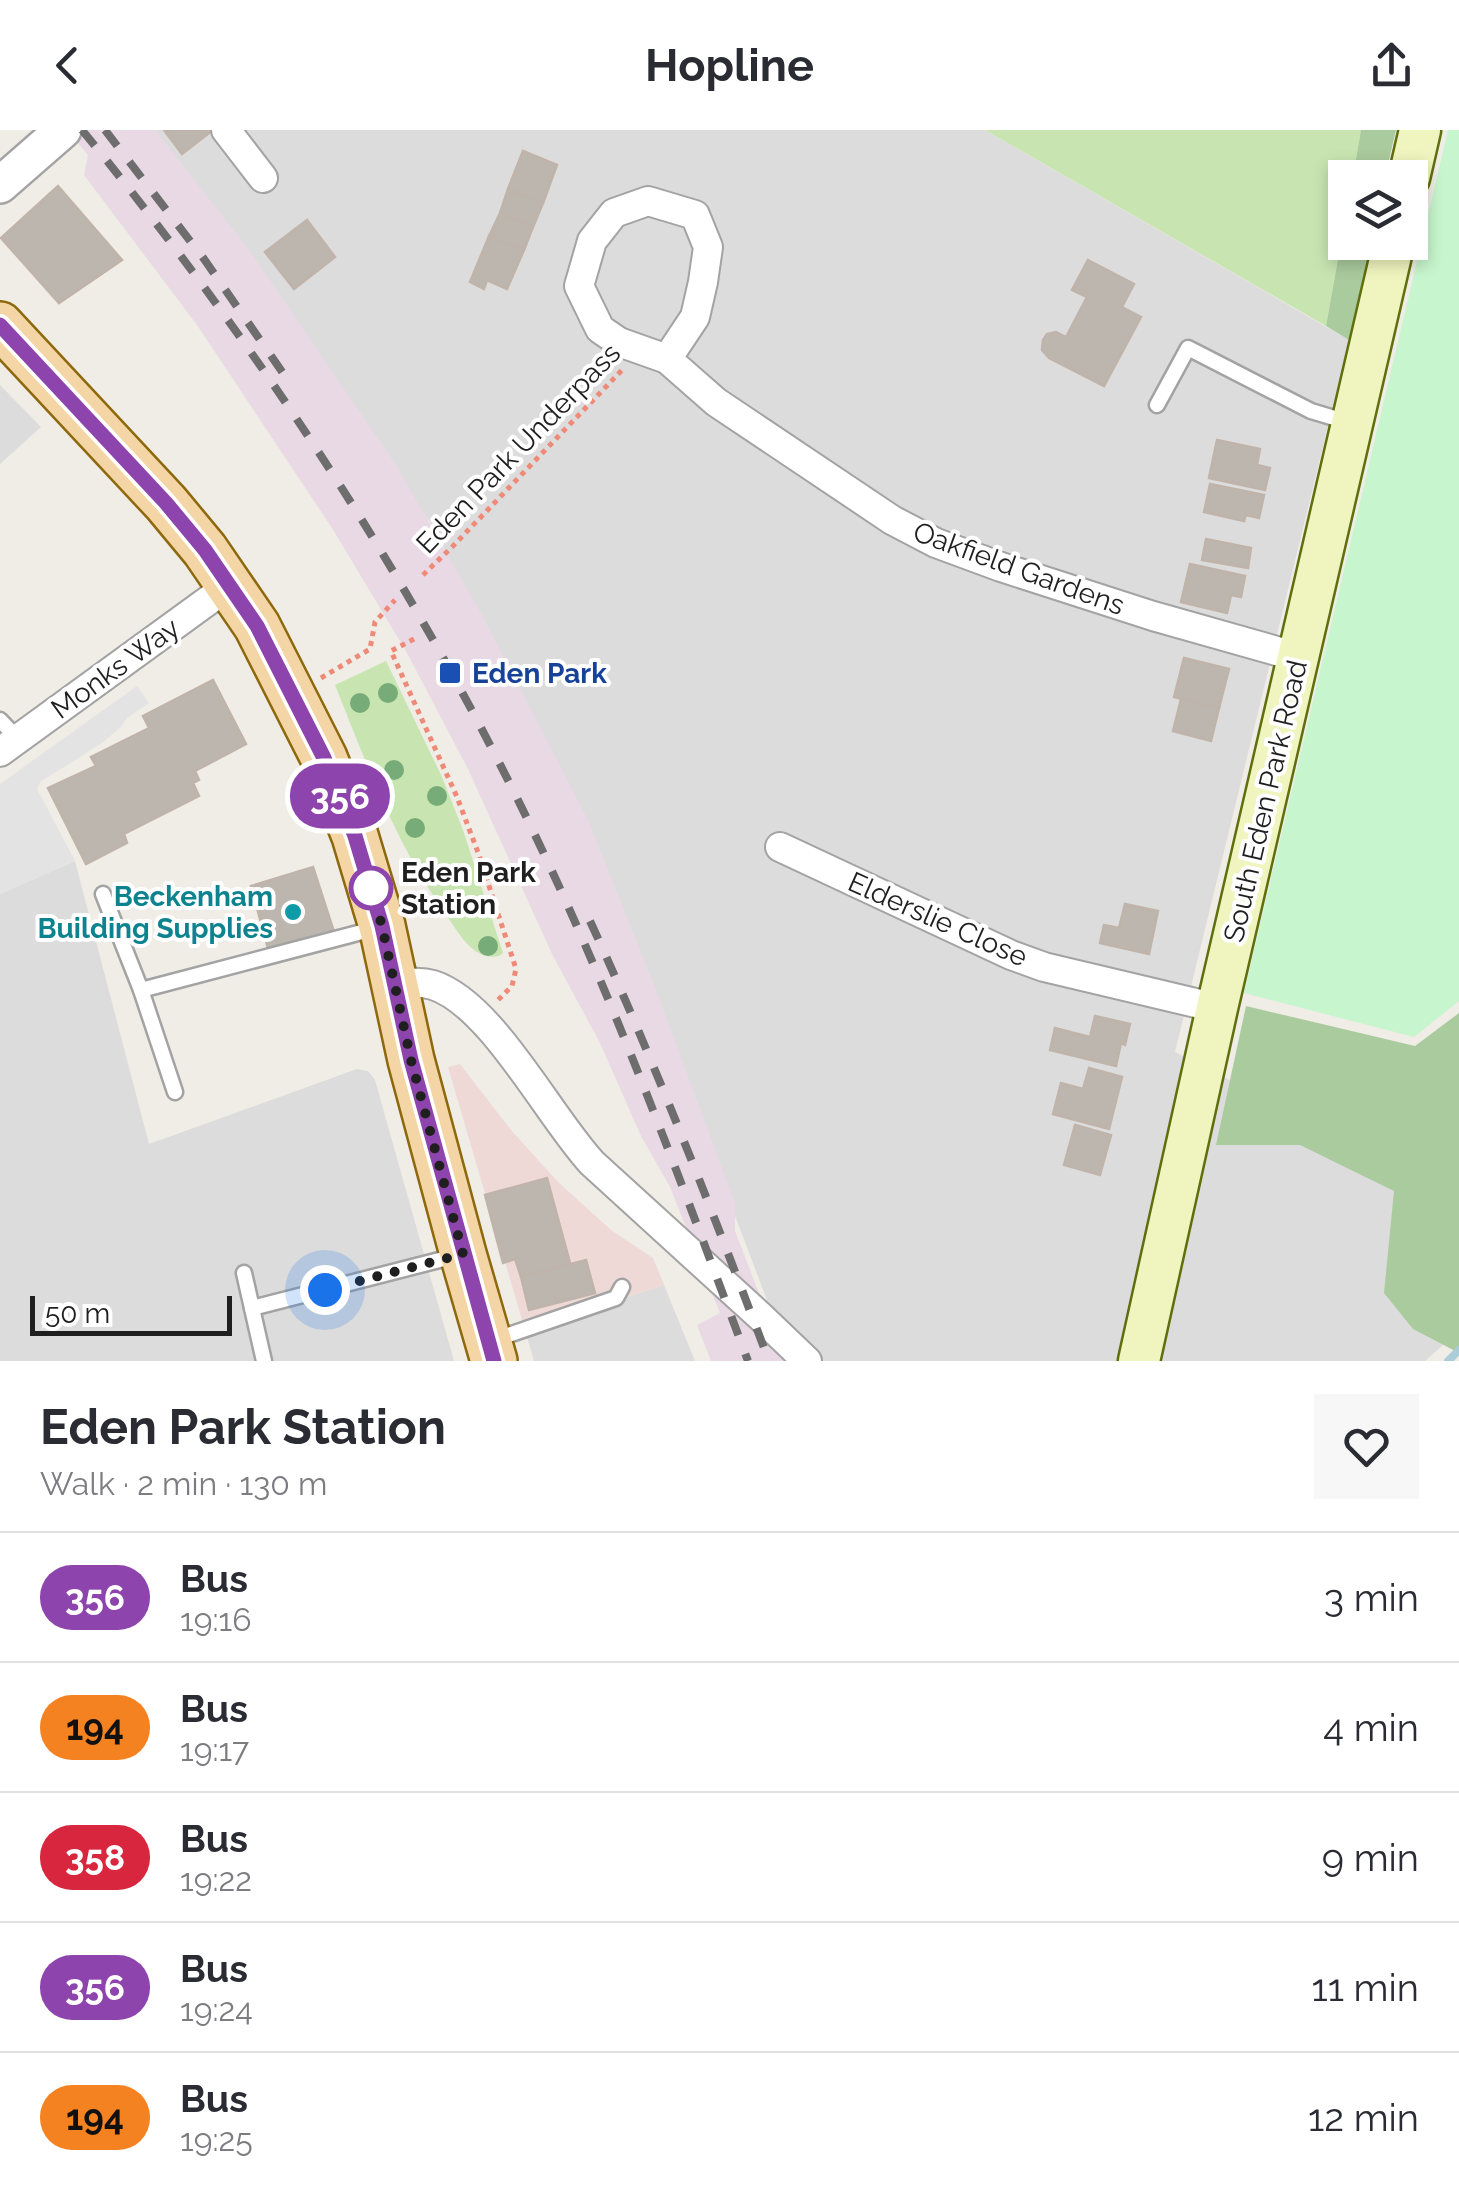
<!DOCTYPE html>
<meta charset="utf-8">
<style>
body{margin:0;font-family:Raleway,sans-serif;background:#f7f7f7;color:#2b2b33;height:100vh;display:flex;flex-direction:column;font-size:38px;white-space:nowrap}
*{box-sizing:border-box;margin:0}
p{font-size:32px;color:#7c7c81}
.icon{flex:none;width:55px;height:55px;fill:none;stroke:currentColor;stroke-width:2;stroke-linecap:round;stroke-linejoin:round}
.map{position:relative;height:1231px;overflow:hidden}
.sheet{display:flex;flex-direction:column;background:#fff;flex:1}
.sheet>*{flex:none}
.badge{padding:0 20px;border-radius:32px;font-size:35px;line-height:65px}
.buttons{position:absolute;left:1328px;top:30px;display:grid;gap:20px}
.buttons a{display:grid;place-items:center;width:100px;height:100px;border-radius:0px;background:#fff;box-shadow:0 5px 15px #0003;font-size:50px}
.scale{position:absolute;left:30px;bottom:25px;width:202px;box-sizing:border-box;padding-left:10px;border:5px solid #1f1f1f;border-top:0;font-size:28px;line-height:35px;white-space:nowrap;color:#1f1f1f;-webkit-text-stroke:8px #fff;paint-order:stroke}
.you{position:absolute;width:50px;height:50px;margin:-25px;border:8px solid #fff;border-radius:50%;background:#1a73e8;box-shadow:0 0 0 15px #1a73e833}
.map>.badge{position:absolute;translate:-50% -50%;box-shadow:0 0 0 5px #fff}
.round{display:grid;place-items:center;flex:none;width:105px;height:105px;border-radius:0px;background:#f7f7f7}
.summary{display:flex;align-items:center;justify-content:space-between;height:170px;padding:0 40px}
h1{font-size:48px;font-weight:700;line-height:75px}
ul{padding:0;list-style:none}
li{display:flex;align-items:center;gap:30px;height:130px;padding:0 40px;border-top:2px solid #e1e1e2}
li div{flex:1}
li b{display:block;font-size:38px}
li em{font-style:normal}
li .badge{min-width:110px;font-weight:700;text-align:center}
header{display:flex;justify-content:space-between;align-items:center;height:130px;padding:0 40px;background:#fff;font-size:45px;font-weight:700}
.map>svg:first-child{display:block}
.residential{fill:#dddcdc}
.commercial{fill:#eed9d7}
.industrial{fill:#e8d9e4}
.grass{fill:#c8e5b1}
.forest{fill:#aacb9e}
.park{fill:#c7f5cd}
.parking{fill:#e3e3e3}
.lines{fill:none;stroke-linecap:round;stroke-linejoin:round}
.stream{stroke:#aacdd9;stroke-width:8}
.building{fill:#bcb6af;stroke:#c0b4aa;stroke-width:2.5}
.service-casing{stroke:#a3a3a3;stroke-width:19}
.minor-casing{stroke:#a3a3a3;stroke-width:32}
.tertiary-casing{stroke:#a3a3a3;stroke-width:40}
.secondary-casing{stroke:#606f0e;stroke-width:45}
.primary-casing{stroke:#8e680c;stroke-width:50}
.path{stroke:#ef8978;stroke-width:5;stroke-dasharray:5 5;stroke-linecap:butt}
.service{stroke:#fff;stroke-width:14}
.minor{stroke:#fff;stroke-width:28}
.tertiary{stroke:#fff;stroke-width:35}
.secondary{stroke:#f0f5bf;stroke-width:40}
.primary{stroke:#f4d6a6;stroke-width:45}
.rail{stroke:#6d6d6d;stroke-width:8;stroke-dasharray:20 20;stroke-linecap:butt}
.tree{fill:#77ac79}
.line-casing{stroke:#fff;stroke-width:22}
.line{stroke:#8e44ad;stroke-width:15}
.walk{stroke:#1f1f1f;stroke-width:10;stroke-dasharray:0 18}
.transit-dot{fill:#1a4fb4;stroke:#fff;stroke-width:4}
.stop-dot{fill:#fff;stroke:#8e44ad;stroke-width:5}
.culture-dot{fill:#0f9aa8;stroke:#fff;stroke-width:4}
.labels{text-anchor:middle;stroke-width:8;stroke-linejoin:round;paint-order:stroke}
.street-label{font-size:28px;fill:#1f1f1f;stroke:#fff}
.transit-label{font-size:28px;font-weight:bold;fill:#164399;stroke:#fff;text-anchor:start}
.stop-label{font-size:28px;font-weight:bold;fill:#1f1f1f;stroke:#fff;text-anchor:start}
.culture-label{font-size:28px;font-weight:bold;fill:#0d838f;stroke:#fff;text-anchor:end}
</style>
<header><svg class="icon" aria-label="back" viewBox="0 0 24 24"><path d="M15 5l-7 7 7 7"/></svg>Hopline<svg class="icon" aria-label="share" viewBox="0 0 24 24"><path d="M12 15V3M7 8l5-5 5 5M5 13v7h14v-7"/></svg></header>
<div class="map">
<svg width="1459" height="1231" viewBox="0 0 1459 1231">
<rect width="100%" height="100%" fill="#efede6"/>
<g class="residential">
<path d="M155,0h830l364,210 -174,712 284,146v133l-34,30h-635l-137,-362 -217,-468z"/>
<path d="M0,255l41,42 -41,37z"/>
<path d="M75,731l74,283 208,-75 11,2 7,9 79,281h-454v-467z"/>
<path d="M664,1155l31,76h-161l-9,-31z"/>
</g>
<path class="commercial" d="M460,934l51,66 47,52 53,48 42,28 11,27 -139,45 -77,-263z"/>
<path class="industrial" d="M67,0h88l92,117 149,218 87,152 105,203 68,170 79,213v28l47,122 6,8h-77l-14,-36 23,-12 -50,-126 -29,-51 -41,-93 -48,-89 -84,-185 -61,-116 -75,-125 -135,-203 -113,-150 4,-20z"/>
<g class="grass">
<path d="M985,0h376l-8,47 -8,1v42l-19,106z"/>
<path d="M386,531l56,116 21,53 40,123 -4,3c-24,6 -40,-22 -52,-40 -52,-73 -79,-149 -112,-231z"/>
</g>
<g class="forest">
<path d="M1361,0h35l-11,47h-32z"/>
<path d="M1345,90v22l26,1 -22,97 -23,-14z"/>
<path d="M1246,876l169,40 44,-33v340l-46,-24 -29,-36 10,-102 -94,-46h-84z"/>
</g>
<path class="park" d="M1448,0h11v871l-45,36 -170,-44z"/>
<path class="parking" d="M137,556l12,17 -22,15 -6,9 -19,16 -62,39 -3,7 38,72 -75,33v-110z"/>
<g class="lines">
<path class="stream" d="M1448,1231l11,-11"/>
</g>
<g class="building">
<path d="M164,0h49l-31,24z"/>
<path d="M523,21l34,14 -14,38 -35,-14z"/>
<path d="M58,56l64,74 -63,43 -58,-65z"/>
<path d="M508,59l35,14 -10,24 -33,-14z"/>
<path d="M500,83l33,14 -9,23 -35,-14z"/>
<path d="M307,90l28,37 -41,32 -29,-37z"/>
<path d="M489,106l35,14 -17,39 -20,-9 -3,9 -14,-7z"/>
<path d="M1088,130l46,24 -12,23 19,10 -37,69 -55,-28 -7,-8 1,-10 4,-6 9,-2 10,5 21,-40 -15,-7z"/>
<path d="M1217,310l43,9 -3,16 13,3 -5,22 -56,-12z"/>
<path d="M1210,354l54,11 -5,23 -13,-3 -2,6 -40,-9z"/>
<path d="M1206,409l45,9 -3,20 -46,-8z"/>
<path d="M1190,434l55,12 -4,21 -10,-2 -4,18 -46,-11z"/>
<path d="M1184,528l45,11 -10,39 -45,-11z"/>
<path d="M213,550l33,64 -51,27 4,9 -6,3 6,13 -75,38 3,9 -41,21 -38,-76 48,-22 -5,-9 58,-29 -6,-12z"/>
<path d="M1181,569l38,9 -8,33 -38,-10z"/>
<path d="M313,737l23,71 -67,14 -18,-66z"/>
<path d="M1125,774l33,7 -9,43 -49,-11 4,-18 15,3z"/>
<path d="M1095,886l35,8 -5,21 -4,-2 -5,23 -66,-16 5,-22 35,9z"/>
<path d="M1089,938l33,9 -13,52 -56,-15 8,-31 22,6z"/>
<path d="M1075,995l36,10 -11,40 -36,-10z"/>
<path d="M547,1048l23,85 -49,14 -6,-18 -12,4 -18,-68z"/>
<path d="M586,1130l9,33 -66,17 -8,-33z"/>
</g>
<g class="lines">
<g class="service-casing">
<g id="service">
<path d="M1157,275l31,-57 123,63 40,12"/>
<path d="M0,590l18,19"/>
<path d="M103,764l38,96 236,-62"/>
<path d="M141,860l34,102"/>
<path d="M244,1143l20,88"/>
<path d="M252,1178l207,-53"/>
<path d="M494,1210l122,-42 6,-11"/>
</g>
</g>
<g class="minor-casing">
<g id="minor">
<path d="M226,0l37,48"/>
<path d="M667,229l28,-42 8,-35 5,-35 -13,-32 -47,-14 -34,12 -22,28 -13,45 21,43 19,13 48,17 49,43 176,118 44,23 65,24 152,49 145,41"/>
<path d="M0,622l231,-168"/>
<path d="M780,717l231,108 33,12 173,41"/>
<path d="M395,855c13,-2 25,-4 38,0 59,19 116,132 159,178l169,154 46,44"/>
</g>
</g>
<g class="tertiary-casing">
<path id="tertiary" d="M0,55l63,-55"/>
</g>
<g class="secondary-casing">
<g id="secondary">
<path d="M1409,48l11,-48"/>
<path d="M1139,1231l78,-353 177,-766"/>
</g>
</g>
<g class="primary-casing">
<path id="primary" d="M0,195l166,178 39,47 52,76 67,132 31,78 27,90 29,134 52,194 31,107"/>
</g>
<g class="path">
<path d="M423,445l30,-29 170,-177"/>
<path d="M414,509l-23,12 66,146 22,58 37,114 -4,17 -14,14"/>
<path d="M321,548l49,-29 5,-27 20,-22"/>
</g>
<use href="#service" class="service"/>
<use href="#minor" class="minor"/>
<use href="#tertiary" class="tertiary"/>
<use href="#secondary" class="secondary"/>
<use href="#primary" class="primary"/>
<g class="rail">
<path d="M82,0c199,243 371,513 497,801 62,141 115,286 169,430"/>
<path d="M105,0l99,129 81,117"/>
<path d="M590,791c66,144 123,292 179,440"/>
</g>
</g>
<g class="tree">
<circle cx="388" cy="563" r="10"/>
<circle cx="360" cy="573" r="10"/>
<circle cx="394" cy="640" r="10"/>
<circle cx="437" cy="666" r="10"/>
<circle cx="415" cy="698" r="10"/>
<circle cx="458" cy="745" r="10"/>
<circle cx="488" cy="816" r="10"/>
</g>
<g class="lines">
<g class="line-casing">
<path id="line" d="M0,195l166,178 39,47 52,76 67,132 31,78 27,90 29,134 83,301"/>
</g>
<use href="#line" class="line"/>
<path class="walk" d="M325,1160l138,-36 -52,-194 -29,-134 -15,-51 4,13"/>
</g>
<rect class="transit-dot" x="438" y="531" width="24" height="24" rx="5"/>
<circle class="stop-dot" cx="371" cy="758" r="20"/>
<circle class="culture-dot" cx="293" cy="782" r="10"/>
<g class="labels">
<g class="street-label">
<text transform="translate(518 318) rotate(-46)" y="10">Eden Park Underpass</text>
<text transform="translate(1019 438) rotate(20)" y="10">Oakfield Gardens</text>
<text transform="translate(115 538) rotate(-36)" y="10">Monks Way</text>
<text transform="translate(1265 671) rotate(-77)" y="10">South Eden Park Road</text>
<text transform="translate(938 789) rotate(24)" y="10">Elderslie Close</text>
</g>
<g class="transit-label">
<text x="472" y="553">Eden Park</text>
</g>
<g class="stop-label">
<text x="401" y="752">Eden Park<tspan x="401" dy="32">Station</tspan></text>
</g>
<g class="culture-label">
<text x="273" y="776">Beckenham<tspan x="273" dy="32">Building Supplies</tspan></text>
</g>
</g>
</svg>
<div class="buttons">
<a><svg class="icon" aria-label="layers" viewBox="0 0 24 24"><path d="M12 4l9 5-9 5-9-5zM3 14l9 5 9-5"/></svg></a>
</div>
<div class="scale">50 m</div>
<div class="you" style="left:325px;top:1160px"></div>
<b class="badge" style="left:340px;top:666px;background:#8e44ad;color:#fff">356</b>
</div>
<section class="sheet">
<div class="summary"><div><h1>Eden Park Station</h1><p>Walk · 2 min · 130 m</p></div><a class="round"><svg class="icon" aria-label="heart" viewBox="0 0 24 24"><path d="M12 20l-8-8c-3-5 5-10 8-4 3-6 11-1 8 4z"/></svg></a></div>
<ul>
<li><span class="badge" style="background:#8e44ad;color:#fff">356</span><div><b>Bus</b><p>19:16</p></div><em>3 min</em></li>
<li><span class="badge" style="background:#f58220;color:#111">194</span><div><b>Bus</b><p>19:17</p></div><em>4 min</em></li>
<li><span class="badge" style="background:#d7263d;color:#fff">358</span><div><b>Bus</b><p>19:22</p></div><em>9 min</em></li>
<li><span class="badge" style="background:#8e44ad;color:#fff">356</span><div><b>Bus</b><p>19:24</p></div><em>11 min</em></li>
<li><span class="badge" style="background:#f58220;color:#111">194</span><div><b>Bus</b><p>19:25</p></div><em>12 min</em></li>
</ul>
</section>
